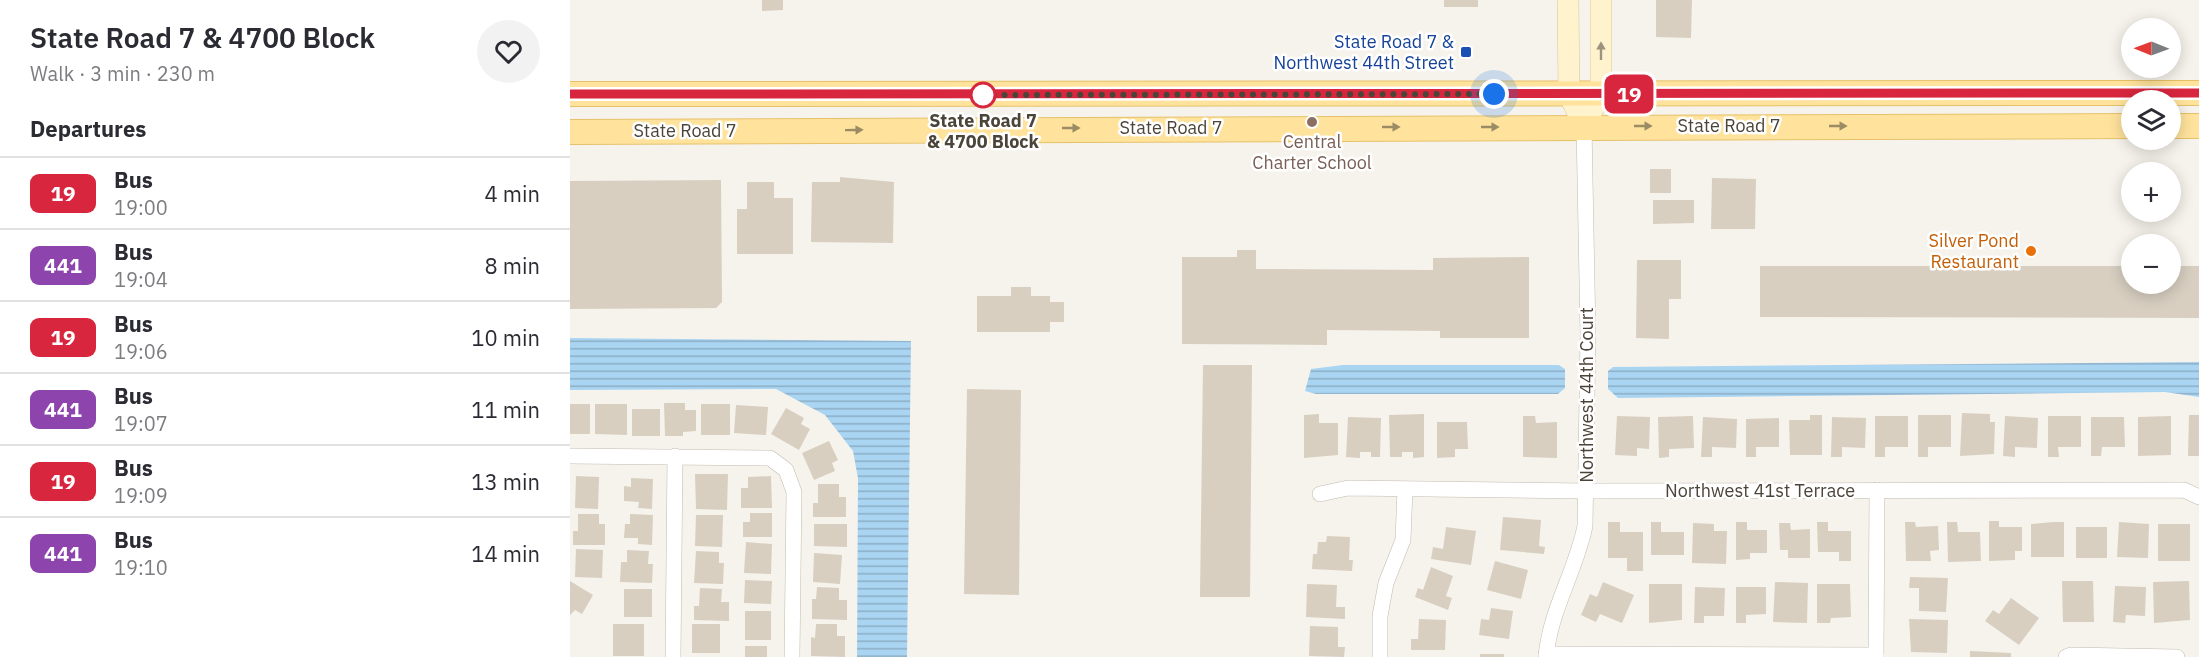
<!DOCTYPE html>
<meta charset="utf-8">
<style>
body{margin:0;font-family:"IBM Plex Sans",sans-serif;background:#f2f2f3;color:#2b2b33;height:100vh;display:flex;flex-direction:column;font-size:22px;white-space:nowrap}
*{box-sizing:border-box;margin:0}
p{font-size:20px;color:#7c7c81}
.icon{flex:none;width:33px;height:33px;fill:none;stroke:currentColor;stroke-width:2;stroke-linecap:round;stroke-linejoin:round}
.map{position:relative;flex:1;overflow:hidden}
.details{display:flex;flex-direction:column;background:#fff;width:570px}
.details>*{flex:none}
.badge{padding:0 12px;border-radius:9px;font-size:21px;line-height:39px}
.needle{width:39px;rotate:271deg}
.tools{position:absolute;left:1551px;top:18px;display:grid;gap:12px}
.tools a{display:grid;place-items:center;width:60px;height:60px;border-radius:50%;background:#fff;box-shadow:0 3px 15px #0003;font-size:30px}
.you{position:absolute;width:30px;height:30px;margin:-15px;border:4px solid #fff;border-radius:50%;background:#1a73e8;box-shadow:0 0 0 9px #1a73e833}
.map>.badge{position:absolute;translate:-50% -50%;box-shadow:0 0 0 3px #fff}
h2{padding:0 30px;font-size:22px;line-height:54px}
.round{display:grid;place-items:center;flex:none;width:63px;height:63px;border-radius:32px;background:#f2f2f3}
.summary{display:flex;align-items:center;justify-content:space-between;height:102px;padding:0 30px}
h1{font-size:28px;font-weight:600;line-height:45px}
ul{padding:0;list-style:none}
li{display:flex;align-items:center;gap:18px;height:72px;padding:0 30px;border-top:2px solid #e1e1e2}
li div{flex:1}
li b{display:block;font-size:22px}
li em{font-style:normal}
li .badge{min-width:66px;font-weight:700;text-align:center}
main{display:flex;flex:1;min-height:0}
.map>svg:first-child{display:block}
.water{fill:url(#water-rules)}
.building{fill:#d8cfc1}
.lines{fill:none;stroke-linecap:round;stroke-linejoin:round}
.street-casing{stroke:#c2bbae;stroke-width:16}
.secondary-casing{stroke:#d6c79b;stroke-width:22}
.primary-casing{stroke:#e6c16a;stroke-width:26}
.street{stroke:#fff;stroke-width:15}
.secondary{stroke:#fff3cd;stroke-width:21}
.primary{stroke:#ffe39c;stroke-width:24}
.oneway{fill:#9c937c}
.oneway2{fill:#9c8c66}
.line-casing{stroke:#fff;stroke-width:14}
.line{stroke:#d7263d;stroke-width:9}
.walk{stroke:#4b4439;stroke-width:6;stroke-dasharray:0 10.8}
.transit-dot{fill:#1a4fb4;stroke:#fff;stroke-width:2}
.stop-dot{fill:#fff;stroke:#d7263d;stroke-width:3}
.education-dot{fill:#8d6e63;stroke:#fff;stroke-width:2}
.food-dot{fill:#e8710a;stroke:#fff;stroke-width:2}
.labels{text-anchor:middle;stroke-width:5;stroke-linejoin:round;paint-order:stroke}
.transit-label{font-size:18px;fill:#164399;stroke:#fff;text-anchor:end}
.stop-label{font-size:18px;font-weight:bold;fill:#4b4439;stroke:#fff}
.street-label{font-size:18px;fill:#4b4439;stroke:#fff}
.education-label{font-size:18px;fill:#785e54;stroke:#fff}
.food-label{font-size:18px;fill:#c56008;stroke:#fff;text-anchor:end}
</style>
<main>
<section class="details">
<div class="summary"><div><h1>State Road 7 &amp; 4700 Block</h1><p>Walk · 3 min · 230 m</p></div><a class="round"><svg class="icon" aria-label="heart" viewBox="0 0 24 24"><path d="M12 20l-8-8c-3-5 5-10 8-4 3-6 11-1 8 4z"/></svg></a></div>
<h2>Departures</h2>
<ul>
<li><span class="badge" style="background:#d7263d;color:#fff">19</span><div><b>Bus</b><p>19:00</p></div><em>4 min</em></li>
<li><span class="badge" style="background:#8e44ad;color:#fff">441</span><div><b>Bus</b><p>19:04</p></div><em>8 min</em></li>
<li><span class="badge" style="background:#d7263d;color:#fff">19</span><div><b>Bus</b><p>19:06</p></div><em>10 min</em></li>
<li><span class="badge" style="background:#8e44ad;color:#fff">441</span><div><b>Bus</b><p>19:07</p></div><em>11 min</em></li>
<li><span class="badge" style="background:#d7263d;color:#fff">19</span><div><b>Bus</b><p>19:09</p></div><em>13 min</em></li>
<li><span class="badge" style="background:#8e44ad;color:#fff">441</span><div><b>Bus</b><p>19:10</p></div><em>14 min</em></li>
</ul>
</section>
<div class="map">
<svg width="1629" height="657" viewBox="0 0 1629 657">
<defs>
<pattern id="water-rules" width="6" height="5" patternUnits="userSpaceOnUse" patternTransform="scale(1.5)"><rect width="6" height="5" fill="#a9d4f2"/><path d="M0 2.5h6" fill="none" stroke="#8caec5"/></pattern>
</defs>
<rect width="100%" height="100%" fill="#f6f3ec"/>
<g class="water">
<path d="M0,338l341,3 -4,316h-50l1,-179 -5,-27 -28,-36 -49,-26 -206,1z"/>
<path d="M1629,362v35l-34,-5 -547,6 -10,-9v-18l5,-4z"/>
<path d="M773,365h216l6,4v19l-7,6h-242l-11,-3 6,-22z"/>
</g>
<g class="building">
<path d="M192,0h21v10l-21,1z"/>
<rect x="874" y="0" width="34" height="7"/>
<path d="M1086,0h36l-1,38 -35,-1z"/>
<rect x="1080" y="169" width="21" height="24"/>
<path d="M270,177l54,5 -1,61 -82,-1 1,-60h28z"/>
<path d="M1142,178l44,1 -1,50h-44z"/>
<path d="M151,180l1,122 -6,6 -146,1v-128z"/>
<path d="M177,182h27v16h19v56h-56v-45h10z"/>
<path d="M1083,200h41v23l-41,1z"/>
<path d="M667,250h19v19l177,1v-12l96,-1v81h-89v-7l-113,-1v15l-145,-1v-87h55z"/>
<path d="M1067,260h44v39h-12v40l-33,-1z"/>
<path d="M1190,266h372v18h38v-18h29v52l-439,-1z"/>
<path d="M441,287h20v9h19v6h14v20h-14v10h-73v-36h34z"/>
<path d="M633,365h49l-2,232h-50z"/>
<path d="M397,389l54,1 -2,205 -55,-1z"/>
<path d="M94,403h21v7h11v21l-13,1v4h-18z"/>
<rect x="0" y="404" width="20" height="30"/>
<path d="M25,404h32v31l-32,-1z"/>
<rect x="131" y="404" width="29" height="31"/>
<path d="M166,405l32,2 -2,28 -32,-2z"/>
<path d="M216,408l18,10 -3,6 9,5 -11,21 -28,-16z"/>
<rect x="62" y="409" width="28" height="27"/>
<path d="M1392,413l28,1v8h5l-1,32 -34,2z"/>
<path d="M749,414v9h19v32l-34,3v-43z"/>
<path d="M854,414v43l-11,1v-6h-11v5h-12l-1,-42z"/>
<path d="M1240,415h12v40h-32l-1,-35h21z"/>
<path d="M1348,415h33v32h-23v10h-10z"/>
<path d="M1619,415h10v41h-11z"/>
<path d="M953,416h12l1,7 21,-1v36l-34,-1z"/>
<path d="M1047,416l33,1 -1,32 -12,-1v8l-22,-1z"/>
<path d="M1123,416l1,32 -25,1v8l-10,1 -1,-41z"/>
<path d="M1305,416h33v31h-23v10h-10z"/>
<path d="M1435,416l33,2 -1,30 -22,-1v10l-12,-1z"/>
<path d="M1478,416h33v31h-23l1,10h-11z"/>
<path d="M1601,416v39l-33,1v-39z"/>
<path d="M778,417l33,1 -1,39h-9v-5h-11v6l-14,-1z"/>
<path d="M1133,417l34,2 -1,29 -24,-1v10h-11z"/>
<path d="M1262,417l34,1 -1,30 -23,-1v10h-11z"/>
<path d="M1521,417h33l1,30h-23l-1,9h-10z"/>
<path d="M1209,418v29h-23v10h-10v-38z"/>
<path d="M867,422h30l1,27h-13v8l-18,1z"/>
<path d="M259,441l9,19 -6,3 3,8 -21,9 -12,-27z"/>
<path d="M125,474h33l-1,36 -31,-1z"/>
<path d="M6,476l23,1 -1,32 -23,-1z"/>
<path d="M201,476l1,32h-31v-20h7v-11z"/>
<path d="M61,478l22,1 -1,30 -14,-1 1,-6 -15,-1v-15l7,1z"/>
<path d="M248,484h21v13h7v20h-33v-14h5z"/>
<path d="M180,513h22v24h-29v-15h7z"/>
<path d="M8,514h21v10h6v21h-32v-14h5z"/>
<path d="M60,514l23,1 -1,30 -14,-1v-6h-14l1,-14h5z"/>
<path d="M126,515h27l-1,32 -27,-1z"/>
<path d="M933,517l38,3 -2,26 6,1 -1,7 -44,-4z"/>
<path d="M1419,521h10v6h23v24h-7v9l-26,1z"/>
<path d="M1038,522h12v10h23v39h-16v-13h-19z"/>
<path d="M1081,522h10v10h23v23h-33z"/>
<path d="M1166,522h11v8h20v23h-17v6l-14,1z"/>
<path d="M1247,522h11v9h23v30h-12v-9h-21z"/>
<path d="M1335,522h10l1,5 22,-1 1,24 -9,1 1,10h-25z"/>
<path d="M1377,522h10l1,10h22l1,29 -33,1z"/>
<path d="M1483,522h11v35h-33v-33z"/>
<path d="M1549,522l30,2 -1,34 -31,-1z"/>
<path d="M1123,523l21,1v7h13l-1,33 -34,-1z"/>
<path d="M1209,523h11l1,7 19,-1v29h-22v-8h-8z"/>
<path d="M244,524h33v23l-33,-1z"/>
<rect x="1588" y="524" width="32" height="37"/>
<path d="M876,527l30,4 -5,34 -40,-6 2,-12 10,2z"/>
<rect x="1506" y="527" width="31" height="31"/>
<path d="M757,536l23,1 -1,23h4l-1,11 -40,-2 1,-15h4l1,-12h8z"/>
<path d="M176,542l26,2 -1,30 -27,-1z"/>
<path d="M6,549l27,1 -1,28 -27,-1z"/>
<path d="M57,550l22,1 -1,13h5l-1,19 -32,-1 1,-20h6z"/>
<path d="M126,551l23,1v11h5l-1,21 -29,-1z"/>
<path d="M244,553l28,2 -2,29 -27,-2z"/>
<path d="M925,561l33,9 -7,29 -34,-9z"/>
<path d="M861,567l22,9 -7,20 6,2 -4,12 -33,-13 3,-9 5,2z"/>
<path d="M1340,577l38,1 -2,34 -27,-1v-23h-10z"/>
<path d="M175,580l27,1 -1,23 -27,-1z"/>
<path d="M0,581l23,14 -11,19 -7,-4 -5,5z"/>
<path d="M1492,581h31l1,41h-31z"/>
<path d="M1619,581l1,39 -36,3 -1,-41z"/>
<path d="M1033,582l31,13 -12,28 -22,-9 -4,8 -15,-7 9,-21 7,3z"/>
<path d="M1205,582l33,1 -1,40 -34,-1z"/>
<path d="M737,584l30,1 -1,22h9v12l-39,-2z"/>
<path d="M1079,584h33v36l-33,3z"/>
<path d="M1247,584h33l1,33 -20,1 -1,5h-13z"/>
<path d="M1545,586l31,1 -1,29 -19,-1 -1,8 -12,-1z"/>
<path d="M247,587l22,1v12h8v20l-35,-1v-20h4z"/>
<path d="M1125,587l30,1 -1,28h-20v7h-10z"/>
<path d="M1166,587h30v27l-20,1v8h-10z"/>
<path d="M130,588l22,1 -1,13h8v19l-35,-1v-14h5z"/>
<rect x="54" y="589" width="28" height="28"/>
<path d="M1441,598l28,20 -20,27 -34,-24 8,-11 6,4z"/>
<path d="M921,608l22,3 -4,28 -30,-4 2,-16 8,1z"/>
<rect x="175" y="611" width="26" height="29"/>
<path d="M849,619l27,1 -1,30h-34v-11h7z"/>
<path d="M1339,619l39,1 -1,33 -36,-1z"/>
<rect x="43" y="624" width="31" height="32"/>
<rect x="122" y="624" width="28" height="29"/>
<path d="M246,624h21v12h8v21l-34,-1v-19l4,1z"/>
<path d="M740,626l28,1v20h7l-1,10 -35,-1z"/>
<rect x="175" y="646" width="22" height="11"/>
<path d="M1400,651l41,2v4h-41z"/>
<rect x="910" y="654" width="24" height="3"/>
</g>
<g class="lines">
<g class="street-casing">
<g id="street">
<path d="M0,456l200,2 16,12 8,22 -2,165"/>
<path d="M750,494l28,-6 239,3 597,-1 15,7"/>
<path d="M976,654l330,1"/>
<path d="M103,657l2,-201"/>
<path d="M810,657v-41l6,-33 17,-43 2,-51"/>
<path d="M976,657c4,-47 30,-86 39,-131l3,-192 -4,-208"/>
<path d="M1306,657l1,-167"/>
<path d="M1496,657l5,-2 106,2"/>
</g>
</g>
<g class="secondary-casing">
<g id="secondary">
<path d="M998,0l1,94 15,32"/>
<path d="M1014,126l17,-32v-94"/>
</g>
</g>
<g class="primary-casing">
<g id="primary">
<path d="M0,94l1629,-1"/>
<path d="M1600,126h29"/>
<path d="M0,132l1562,-6"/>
</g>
</g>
<use href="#street" class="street"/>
<use href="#secondary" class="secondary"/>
<use href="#primary" class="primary"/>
</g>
<defs><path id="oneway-solid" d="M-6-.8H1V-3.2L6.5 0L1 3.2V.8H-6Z" transform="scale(1.5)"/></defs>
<use class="oneway" href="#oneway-solid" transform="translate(1031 51) rotate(-90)"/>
<g class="oneway2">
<use href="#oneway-solid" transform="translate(1073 126)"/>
<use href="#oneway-solid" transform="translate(1268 126)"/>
<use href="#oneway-solid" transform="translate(821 127)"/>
<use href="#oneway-solid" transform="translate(920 127)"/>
<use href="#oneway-solid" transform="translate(501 128)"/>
<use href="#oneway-solid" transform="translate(284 130) rotate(-1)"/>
</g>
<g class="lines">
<g class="line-casing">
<path id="line" d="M0,94l1629,-1"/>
</g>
<use href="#line" class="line"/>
<path class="walk" d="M413,95l511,-1"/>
</g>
<rect class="transit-dot" x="890" y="46" width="12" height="12" rx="3"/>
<circle class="stop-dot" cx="413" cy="95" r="12"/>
<circle class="education-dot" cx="742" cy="122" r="6"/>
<circle class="food-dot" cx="1461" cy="251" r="6"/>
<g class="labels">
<g class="transit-label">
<text x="884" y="48">State Road 7 &amp;<tspan x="884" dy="21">Northwest 44th Street</tspan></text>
</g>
<g class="stop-label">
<text x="413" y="127">State Road 7<tspan x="413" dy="21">&amp; 4700 Block</tspan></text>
</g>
<g class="street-label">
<text x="1159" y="132">State Road 7</text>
<text x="601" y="134">State Road 7</text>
<text x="115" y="137">State Road 7</text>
<text transform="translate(1017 395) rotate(-90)" y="6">Northwest 44th Court</text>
<text x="1190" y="497">Northwest 41st Terrace</text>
</g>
<g class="education-label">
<text x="742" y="148">Central<tspan x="742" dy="21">Charter School</tspan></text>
</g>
<g class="food-label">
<text x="1449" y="247">Silver Pond<tspan x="1449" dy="21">Restaurant</tspan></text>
</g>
</g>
</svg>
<div class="tools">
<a><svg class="needle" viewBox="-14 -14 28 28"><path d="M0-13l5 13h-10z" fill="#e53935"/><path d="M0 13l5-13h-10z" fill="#7c7c81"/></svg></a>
<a><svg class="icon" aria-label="layers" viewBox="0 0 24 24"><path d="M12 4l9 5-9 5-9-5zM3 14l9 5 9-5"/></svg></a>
<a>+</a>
<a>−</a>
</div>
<div class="you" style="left:924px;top:94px"></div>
<b class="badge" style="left:1059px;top:94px;background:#d7263d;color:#fff">19</b>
</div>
</main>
